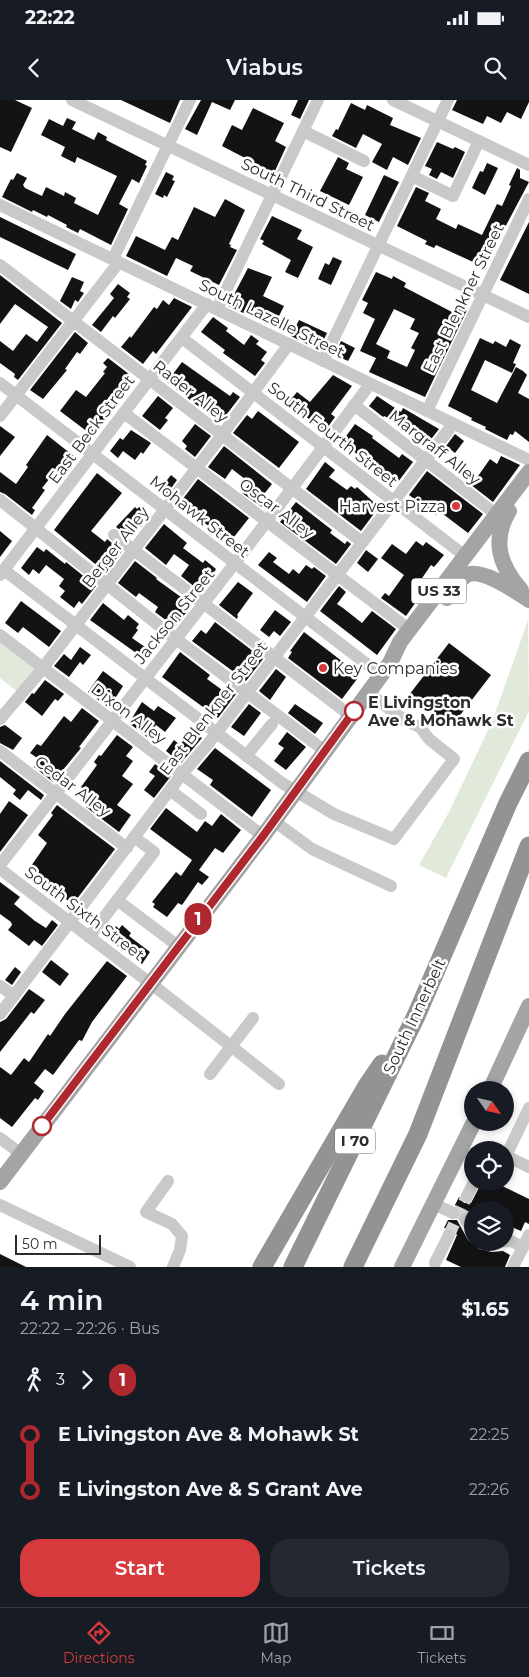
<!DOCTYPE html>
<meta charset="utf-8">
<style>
body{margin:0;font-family:Montserrat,sans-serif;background:#242831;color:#f1f3f6;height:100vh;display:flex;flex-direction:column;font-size:19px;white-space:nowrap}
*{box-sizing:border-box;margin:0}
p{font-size:16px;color:#9ea1a6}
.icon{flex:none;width:28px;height:28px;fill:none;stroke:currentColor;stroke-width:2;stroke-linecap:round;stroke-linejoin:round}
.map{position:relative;height:1167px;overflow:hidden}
.panel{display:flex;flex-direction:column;background:#171b24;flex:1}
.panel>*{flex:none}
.badge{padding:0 10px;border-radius:16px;font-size:18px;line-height:32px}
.needle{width:32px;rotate:124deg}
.tools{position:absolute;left:464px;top:981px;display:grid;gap:10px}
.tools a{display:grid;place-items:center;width:50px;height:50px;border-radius:50%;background:#171b24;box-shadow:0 2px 8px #0003;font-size:25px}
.scale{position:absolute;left:15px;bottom:12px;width:86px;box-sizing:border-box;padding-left:5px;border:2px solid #2c2c2c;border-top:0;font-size:14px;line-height:18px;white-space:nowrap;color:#2c2c2c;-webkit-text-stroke:4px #fff;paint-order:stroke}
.map>.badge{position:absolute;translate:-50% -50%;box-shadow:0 0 0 2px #fff}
.legs{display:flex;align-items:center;gap:8px;height:55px;padding:0 20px;font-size:16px}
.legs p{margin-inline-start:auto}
.headline{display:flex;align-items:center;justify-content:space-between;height:85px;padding:0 20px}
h1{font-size:28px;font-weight:600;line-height:38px}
.button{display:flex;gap:10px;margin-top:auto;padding:10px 20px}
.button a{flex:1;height:58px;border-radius:20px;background:#d73a3d;color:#fff;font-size:20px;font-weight:600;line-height:58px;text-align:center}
.button a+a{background:#242831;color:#f1f3f6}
ul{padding:0 20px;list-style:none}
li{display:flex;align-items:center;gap:18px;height:55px;font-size:19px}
li i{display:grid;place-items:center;width:8px;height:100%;margin:0 6px;background:currentColor}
li i::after{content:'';width:12px;height:12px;margin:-6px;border:4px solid;border-radius:50%;background:#171b24}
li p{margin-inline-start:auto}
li:first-child i{background:linear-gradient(#0000 50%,currentColor 0)}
li:last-child i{background:linear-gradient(currentColor 50%,#0000 0)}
.status{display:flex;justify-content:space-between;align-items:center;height:35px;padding:0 25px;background:#171b24;direction:ltr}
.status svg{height:14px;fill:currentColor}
header{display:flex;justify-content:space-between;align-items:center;height:65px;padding:0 20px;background:#171b24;font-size:22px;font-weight:600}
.tabs{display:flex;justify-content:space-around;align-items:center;height:70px;border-top:1px solid #363941;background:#171b24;font-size:14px;color:#9ea1a6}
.tabs a{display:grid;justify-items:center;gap:2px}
.tabs .current{color:#d73a3d}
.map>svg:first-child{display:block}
.green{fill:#e1e9da}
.building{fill:#131313;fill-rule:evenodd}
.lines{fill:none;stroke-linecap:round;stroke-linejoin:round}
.minor-tunnel{stroke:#d5d5d5;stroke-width:12;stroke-dasharray:12 6;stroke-linecap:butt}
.minor{stroke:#c9c9c9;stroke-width:12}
.major{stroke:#a4a4a4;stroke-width:16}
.highway{stroke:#939393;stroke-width:19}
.line-1-casing{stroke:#fff;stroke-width:11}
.line-1{stroke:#af272f;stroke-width:8}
.poi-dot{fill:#d73a3d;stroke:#fff;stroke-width:2}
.stop-1-dot{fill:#fff;stroke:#af272f;stroke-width:2.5}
.labels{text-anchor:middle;stroke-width:5;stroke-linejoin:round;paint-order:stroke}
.shield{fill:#fff;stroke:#6b6b6b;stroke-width:1}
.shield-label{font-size:15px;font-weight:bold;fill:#2c2c2c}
.street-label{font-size:16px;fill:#2c2c2c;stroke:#fff}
.poi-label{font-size:16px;fill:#2c2c2c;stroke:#fff;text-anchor:end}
.stop-label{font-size:16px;font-weight:bold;fill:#2c2c2c;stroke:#fff;text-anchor:start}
</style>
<div class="status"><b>22:22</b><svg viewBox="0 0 49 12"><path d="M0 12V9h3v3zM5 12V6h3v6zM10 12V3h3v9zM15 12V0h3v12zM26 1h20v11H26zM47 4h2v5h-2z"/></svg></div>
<header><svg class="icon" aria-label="back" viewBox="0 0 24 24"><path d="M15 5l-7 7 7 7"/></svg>Viabus<svg class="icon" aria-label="search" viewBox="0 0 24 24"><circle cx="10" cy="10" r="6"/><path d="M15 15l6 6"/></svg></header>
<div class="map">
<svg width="529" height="1167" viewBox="0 0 529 1167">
<rect width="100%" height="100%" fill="#fff"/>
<g class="green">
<path d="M528,520l1,91 -83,167 -27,-13 30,-53 43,-90z"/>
<path d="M0,538l37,29 -19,25 -18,-14z"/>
</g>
<g class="building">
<path d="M0,0h15l17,8 -21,44 -11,-5z"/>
<path d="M121,0h59l-10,23z"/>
<path d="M201,0h34l-5,10 -18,-8 -15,33 -12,-6z"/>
<path d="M298,0h11l-9,19 -9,-4z"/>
<path d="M457,0h72v2l-8,17 -14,-7 -6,11 -14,-7 -4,8 -31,-14z"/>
<path d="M351,3l14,7 2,-5 26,13 -3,7 31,13 -13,27 -15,-8 -6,13 -15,-8 10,-18 -19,-10 -7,14 -24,-12 4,-7 2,1z"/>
<path d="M253,8l31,15 -9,18 11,6 -12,26 -52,-27 10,-21 10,5z"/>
<path d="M67,18l9,4 -4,7 22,11 4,-8 9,5 -1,3 41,21 -2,4 2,1 -8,17 -7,-4 -13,25 9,5 -17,36 -31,-16 -2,4 -12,-6 1,-2 -19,-10 -1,2 -14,-7 -1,2 -30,-15 9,-18 2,1 4,-7 10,5 -4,7 2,3 17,8 4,-9 18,9 1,-4 11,6 -2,5 24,12 19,-39 -40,-19 -2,6 -14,-7 4,-9 -24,-12 8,-16 14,7z"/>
<path d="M437,42l16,7 2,-2 10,5 -12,26 -12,-6 -4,7 -8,-4 3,-6 -7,-3z"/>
<path d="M338,57l11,6 -3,6 17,8 -14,28 -29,-14z"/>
<path d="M487,63l11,5 -13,27 -13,-7 8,-17 3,1z"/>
<path d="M517,68l3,2v8l9,4 -45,85 -48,-22 -2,3 -9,-4 2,-3 -30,-15 19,-39 13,6 -4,8 16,8 -5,10 20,10 2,-5 24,11 15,-31 5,2 9,-20 -2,-1z"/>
<path d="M166,72l8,4 -2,4 3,1 -8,16 -3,-2 -1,3 -8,-4z"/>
<path d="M384,75l15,7 -20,40 -14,-7z"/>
<path d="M225,99l20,11 -16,34 2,1 -1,2 7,3 -18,35 -29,-14 3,-5 -17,-8 -9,18 -41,-20 10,-20 29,14 7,-13 6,3 16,-33 21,10z"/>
<path d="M272,116l30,14 -5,9 16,8 -15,31 -13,-6 6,-12 -29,-16 2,-3 -4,-2z"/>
<path d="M0,117l76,37 -8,16 -68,-33z"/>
<path d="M529,122v72l-29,-14z"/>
<path d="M333,157l9,4 -11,24 -13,-6 7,-16 4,2z"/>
<path d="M248,168l24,9 -9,19 21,10 -5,10 -7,-3 -1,3 -17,-9 -4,9 -22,-10z"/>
<path d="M376,172l16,7 1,-3 13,7 -2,4 48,25 2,-5 3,1 1,-2 9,4 -42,87 -56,-25 7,-14 -16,-7 15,-32 -12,-6 5,-10 -6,-3zM394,209l21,10 -5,10 9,4 -8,15 4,2 -8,17 -20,-9 3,-7 -14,-7z"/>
<path d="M0,175l62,48 -44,57 -4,-3 1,-3 -15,-11v-22l13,10 13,-17 11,8 11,-15 -33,-23 -15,20z"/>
<path d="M72,177l12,5 -4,9 4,2 -6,9 -3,-2 -4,9 -11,-8z"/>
<path d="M118,184l12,9 -3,4 3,2 -15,19 -2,-2 -12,16 -9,-7 22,-27 -4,-4z"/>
<path d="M174,198l18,9 -36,47 -3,-3 -10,13 -22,-17 9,-11 1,2 23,-31 3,2 6,-9 6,5z"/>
<path d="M213,217l15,11 -2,3 18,14 7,-10 8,6 -3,3 11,8 -6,8 4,3 -10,13 -32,-23 2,-3 -24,-18z"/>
<path d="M299,220l28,13 -8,17 -28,-14z"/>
<path d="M75,232l13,11 -8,11 -3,-2 -12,17 2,1 -24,29 -13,-9z"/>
<path d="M480,238l13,6 2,-3 11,6 4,-8 11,6 -8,18 3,1 -4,9 -27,-13 -14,30 26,13 19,-36 7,4 4,4 -9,18 11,6v43l-14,-11 -2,4 -3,-1 -3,6 -22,-11 1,-2 -15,-7 1,-2 -24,-12z"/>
<path d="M341,241l14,7 -7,13 -13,-6z"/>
<path d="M108,258l21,16 -10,14 3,2 -16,21 4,2 -17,23 -33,-25 16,-21 10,7 19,-24 -2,-1 4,-5 -4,-4z"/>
<path d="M182,262l48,34 3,-4 7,5 -20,26 -53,-41z"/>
<path d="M333,275l19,11 -21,28 4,3 -10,14 -37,-28 9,-11 13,10z"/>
<path d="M158,296l15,12 -8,10 3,2 -8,10 -18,-14z"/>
<path d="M377,296l24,16 2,-4 36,21 -10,13 -12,-8 2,-2 -35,-16 -1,1 -14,-11z"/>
<path d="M258,311l41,31 -20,26 -46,-35 14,-18 5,4z"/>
<path d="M195,324l16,12 -16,21 -10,-8 2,-3 -5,-5z"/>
<path d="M355,324l18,12 -1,2 27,20 3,-4 11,8 -15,20 -57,-39z"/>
<path d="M0,326l15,11 -15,19z"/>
<path d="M131,330l20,13 -8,11 -2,-2 -6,8 -12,-9 -5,7 -8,-7 10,-13 3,2z"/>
<path d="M455,334l9,7 -9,12 -9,-7z"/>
<path d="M47,335l28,22 -11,15 -6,-4 -16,20 3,2 -13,18 3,2 -3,5 -27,-21 -5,-2v-20l16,12 12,-17 -2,-2z"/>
<path d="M224,346l48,38 -12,15 5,4 -3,4 -20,-14 8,-10 -18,-14 -7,10 -17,-12z"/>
<path d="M501,356l19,9 -27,37 -27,-21 4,-7 6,5 14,-20 7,5z"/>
<path d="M325,362l10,8 -6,7 18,13 4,-4 4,3 2,-2 22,20 -18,24 -55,-42z"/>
<path d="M427,371l56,43 -15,19 -29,-22 -3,4 -27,-20z"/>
<path d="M97,373l25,20 -31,38 14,11 2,-3 15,12 -16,22 -52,-43z"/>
<path d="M171,375l6,5 -10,14 -7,-5z"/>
<path d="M198,379l51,39 -19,24 -51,-38z"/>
<path d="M296,402l36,28 -2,3 15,11 2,-3 4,3 -15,20 -56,-42z"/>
<path d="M135,407l2,2 2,-2 11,8 -9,12 -5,-4 -9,12 -11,-8z"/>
<path d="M164,424l23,19 -4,5 20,15 2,-3 11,9 -15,23 -20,-16 8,-11 -15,-11 -8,11 -21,-17z"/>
<path d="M0,431l12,10 -12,16z"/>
<path d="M416,441l7,5 3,-4 18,13 -10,12 -3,-2 -15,22 7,5 -17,24 -25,-18 4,-5 4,3 15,-21 -23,-17 11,-14 14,10z"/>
<path d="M37,447l7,5 2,-3 19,15 1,-2 30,24 -14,18 -3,-3 -5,7 -14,-11 5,-6 -6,-5 5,-7 -18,-14 -7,9 -6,-5 -4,6 -8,-7z"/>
<path d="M366,450l12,9 -10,13 -11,-9z"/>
<path d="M269,452l8,6 -4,4 16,12 4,-5 6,5 7,-9 6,4 2,-2 12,9 -19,26 -49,-37z"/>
<path d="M135,461l22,17 -1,1 36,26 -17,22 -20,-15 3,-5 -19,-14 -3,4 -18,-14z"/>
<path d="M238,482l15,11 -16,22 1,1 -1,3 -18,-14z"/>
<path d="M339,486l7,6 -9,12 6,4 19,15 10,-12 24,18 -19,26 -57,-44z"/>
<path d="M21,501l40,30 -12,16 -26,-20 -5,6 -13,-10z"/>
<path d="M103,503l21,17 4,-5 11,9 -3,4 2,2 -6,8 13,9 -6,8 -49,-35z"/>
<path d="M275,510l16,12 -11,14 -6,-5 -5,6 -9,-7z"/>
<path d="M215,522l48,37 -17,22 -54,-40 9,-11 5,4z"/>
<path d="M304,532l56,43 -18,24 -54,-41 4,-6 -2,-1z"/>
<path d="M449,543l42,32 -40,52 -42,-32z"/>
<path d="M80,547l11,8 -8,10 -3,-3 -11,15 -15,-11 10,-12 7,6z"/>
<path d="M180,552l30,23 -3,4 22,16 3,-4 4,3 -18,24 -56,-41z"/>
<path d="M276,569l10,8 -16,23 -11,-9z"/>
<path d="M103,571l20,15 -14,22 -21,-16z"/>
<path d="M45,580l19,14 -6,7 -3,-2 -13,17 -17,-14 7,-9 2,1z"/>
<path d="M142,602l12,9 4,-5 18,12 -11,14 -9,-7 -9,12 -18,-14z"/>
<path d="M249,604l12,9 -17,23 -13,-9z"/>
<path d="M295,604l28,19 -8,11 -27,-21z"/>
<path d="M82,608l17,13 -20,26 2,1 -28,34 -19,-15 6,-7 -10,-7 7,-9 4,2 23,-30 7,6z"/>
<path d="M5,625l17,13 -9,12 -13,-7v-16z"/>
<path d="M287,632l19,15 -20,23 -12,-9 10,-13 -6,-4z"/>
<path d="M117,635l16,12 -7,9 7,5 -11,15 11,8 -16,21 14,10 -12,17 -33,-25 8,-10 -13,-10 16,-22 -3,-3 5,-7 2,1z"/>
<path d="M198,635l4,3 -21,25 -15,-12 8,-11 6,5 6,-8 7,5z"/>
<path d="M215,648l56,42 -19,27 -42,-32 3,-5 -16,-11z"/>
<path d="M0,661l44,34 -3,5 -13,-10 -8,10 -7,-6 3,-4 -16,-13z"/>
<path d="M155,664l16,12 -17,22 -10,-8 11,-14 -6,-4z"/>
<path d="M9,701l19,14 -28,37v-38z"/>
<path d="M57,705l58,44 -42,55 -16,-11 -2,2 -8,-6 3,-4 -21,-16 18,-26 -9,-8 15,-20 -2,-2z"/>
<path d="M166,708l31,24 8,-11 7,5 9,-12 20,16 -18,23 -8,-5 -16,22 10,7 -7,8 -4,-3 -16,23 -4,-2 -11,14 -14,-10 2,-3 -3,-2 24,-30 5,4 11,-16 -42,-31z"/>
<path d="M0,782l20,15 -6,7 21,17 11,7 6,-8 6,5 -16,21 -8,-6 -5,6 -21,-16 4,-5 -1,-3 -11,-8z"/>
<path d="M122,825l9,8 -2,3 21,16 -8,12 -35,-26 9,-12 3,3z"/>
<path d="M51,860l18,14 -9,12 -18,-14z"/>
<path d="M107,861l20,15 -35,46 -10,19 -3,-1 -26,35 -8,-6 -11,14 10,8 -6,9 -3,-2 -23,29 -12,-9v-51l11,8 13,-17 5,4 19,-28 2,2 15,-22z"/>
<path d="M15,867l6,5 -9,13 -7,-5z"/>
<path d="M29,889l16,11 -11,14 -3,-2 -31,40v-30l6,-3z"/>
<path d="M482,1082h12l35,17v25l-4,-2 -4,9 -7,-3 -9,-11v-7l-20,-1 -24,3 -6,-7 4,-8 5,6h7z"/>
<path d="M448,1120h9l11,20 11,9 13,3 11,-1 7,4 -5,12h-44l-15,-7 11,-25 -4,-7h-9z"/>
<path d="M0,1154l26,13h-26z"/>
</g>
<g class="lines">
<path class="minor-tunnel" d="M449,1135l18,-39"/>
<g class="minor">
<path d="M72,0l457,217"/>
<path d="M393,0l136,65"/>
<path d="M303,31l61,30"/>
<path d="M412,76l41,20 26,-55"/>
<path d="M0,105l529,255"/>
<path d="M113,159l77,-159"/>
<path d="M0,165l362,277"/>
<path d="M217,209l101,-209"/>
<path d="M182,238l283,218"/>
<path d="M323,261l125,-261"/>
<path d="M0,283l381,292"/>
<path d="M354,305l143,110"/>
<path d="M427,311l102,-212"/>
<path d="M124,313l286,217"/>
<path d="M0,316l119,-154"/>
<path d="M0,400l176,139 149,112"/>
<path d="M114,435l237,181"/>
<path d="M4,470l278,213 52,31 60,25 60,-80 -25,-20 -9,-12 -16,-7 -36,-28"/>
<path d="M0,475l207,-271"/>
<path d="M0,535l263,201"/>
<path d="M0,619l39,-46 183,-238 67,-91"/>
<path d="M0,651l127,97"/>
<path d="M246,656l26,-32"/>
<path d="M170,690l31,24"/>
<path d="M274,721l38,28 79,37"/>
<path d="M0,765c124,-160 250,-318 370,-481"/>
<path d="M0,769l163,124 116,91"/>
<path d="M117,800l61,46"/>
<path d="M89,837l65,-85 -20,-15"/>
<path d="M0,886l14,10"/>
<path d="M0,914l182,-240 26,-30 245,-320"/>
<path d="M210,974l43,-56"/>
<path d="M529,1008l-23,48 23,11"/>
<path d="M0,1038l21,16"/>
<path d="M168,1081l-22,31 26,12 10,12 -2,14 -7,17"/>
<path d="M467,1096l7,-14"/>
<path d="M434,1104l19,9"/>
<path d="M0,1105l130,62"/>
<path d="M472,1118l-7,1 7,11"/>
<path d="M494,1142l17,-1 12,6"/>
<path d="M435,1163l14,-28"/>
<path d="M513,1167l16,-32"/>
</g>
<g class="major">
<path d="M509,411c-18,30 -9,55 12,79"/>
<path d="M447,498c5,-7 11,-17 18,-22 14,-10 52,16 64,24"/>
<path d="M490,990l39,-84"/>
<path d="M0,1082l263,-346 127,-173 10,-21 129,-170"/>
<path d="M402,1167l72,-145"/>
</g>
<g class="highway">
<path d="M262,1167l105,-181 15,-22"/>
<path d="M293,1167l123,-251 92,-213 21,-42"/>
<path d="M353,1167l65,-133 111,-288"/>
</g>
</g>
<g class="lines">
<g class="line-1-casing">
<path id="line-1" d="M42,1026l221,-290 91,-125"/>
</g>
<use href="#line-1" class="line-1"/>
</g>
<g class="poi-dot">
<circle cx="456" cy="406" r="5"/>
<circle cx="323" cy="568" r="5"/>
</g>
<g class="stop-1-dot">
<circle cx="354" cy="611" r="9"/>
<circle cx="42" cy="1026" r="9"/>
</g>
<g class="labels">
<g class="shield">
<rect x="411.5" y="478.5" width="55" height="25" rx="4"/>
<rect x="335" y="1028.5" width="40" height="25" rx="4"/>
</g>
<g class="shield-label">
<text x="439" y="496">US 33</text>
<text x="355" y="1046">I 70</text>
</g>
<g class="street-label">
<text transform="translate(308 94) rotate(26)" y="6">South Third Street</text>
<text transform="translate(463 198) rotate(-64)" y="6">East Blenkner Street</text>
<text transform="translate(272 218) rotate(26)" y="6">South Lazelle Street</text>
<text transform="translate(191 291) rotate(38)" y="6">Rader Alley</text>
<text transform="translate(91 329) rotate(-53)" y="6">East Beck Street</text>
<text transform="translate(333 334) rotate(38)" y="6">South Fourth Street</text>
<text transform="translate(435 347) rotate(38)" y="6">Margraff Alley</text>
<text transform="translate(277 408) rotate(37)" y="6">Oscar Alley</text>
<text transform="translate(200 416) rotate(38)" y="6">Mohawk Street</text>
<text transform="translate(115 447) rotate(-52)" y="6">Berger Alley</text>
<text transform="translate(174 516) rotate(-51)" y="6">Jackson Street</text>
<text transform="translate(213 608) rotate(-52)" y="6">East Blenkner Street</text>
<text transform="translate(129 613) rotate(37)" y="6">Dixon Alley</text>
<text transform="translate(73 686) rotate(37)" y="6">Cedar Alley</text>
<text transform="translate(85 813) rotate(37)" y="6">South Sixth Street</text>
<text transform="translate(414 916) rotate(-65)" y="6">South Innerbelt</text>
</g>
<g class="poi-label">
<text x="446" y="412">Harvest Pizza</text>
<text x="333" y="574" text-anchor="start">Key Companies</text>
</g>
<g class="stop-label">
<text x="368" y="608">E Livingston<tspan x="368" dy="18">Ave &amp; Mohawk St</tspan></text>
</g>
</g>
</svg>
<div class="tools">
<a><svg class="needle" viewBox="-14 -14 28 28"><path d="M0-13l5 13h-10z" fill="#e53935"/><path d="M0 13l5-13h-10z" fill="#9ea1a6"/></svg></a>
<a><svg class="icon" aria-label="locate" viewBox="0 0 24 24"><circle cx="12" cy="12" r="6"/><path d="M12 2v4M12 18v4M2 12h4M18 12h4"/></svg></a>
<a><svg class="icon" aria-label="layers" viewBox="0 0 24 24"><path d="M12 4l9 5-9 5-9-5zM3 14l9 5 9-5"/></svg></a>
</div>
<div class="scale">50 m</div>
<b class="badge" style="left:198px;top:819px;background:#af272f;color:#fff">1</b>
</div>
<section class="panel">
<div class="headline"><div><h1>4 min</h1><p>22:22 – 22:26 · Bus</p></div><b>$1.65</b></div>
<div class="legs"><svg class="icon" aria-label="walk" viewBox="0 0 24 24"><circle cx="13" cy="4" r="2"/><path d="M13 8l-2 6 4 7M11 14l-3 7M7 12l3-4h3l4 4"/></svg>3<svg class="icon" aria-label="forward" viewBox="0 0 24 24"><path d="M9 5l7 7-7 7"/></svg><b class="badge" style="background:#af272f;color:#fff">1</b></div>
<ul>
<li><i style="color:#af272f"></i><b>E Livingston Ave &amp; Mohawk St</b><p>22:25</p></li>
<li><i style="color:#af272f"></i><b>E Livingston Ave &amp; S Grant Ave</b><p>22:26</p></li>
</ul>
<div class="button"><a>Start</a><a>Tickets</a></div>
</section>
<nav class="tabs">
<a class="current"><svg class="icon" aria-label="directions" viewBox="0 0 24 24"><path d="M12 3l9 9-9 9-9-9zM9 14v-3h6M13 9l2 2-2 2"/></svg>Directions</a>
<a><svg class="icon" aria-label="map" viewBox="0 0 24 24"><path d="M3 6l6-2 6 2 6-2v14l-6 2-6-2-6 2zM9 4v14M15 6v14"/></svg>Map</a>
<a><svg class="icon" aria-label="tickets" viewBox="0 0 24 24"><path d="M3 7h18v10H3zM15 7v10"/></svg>Tickets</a>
</nav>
